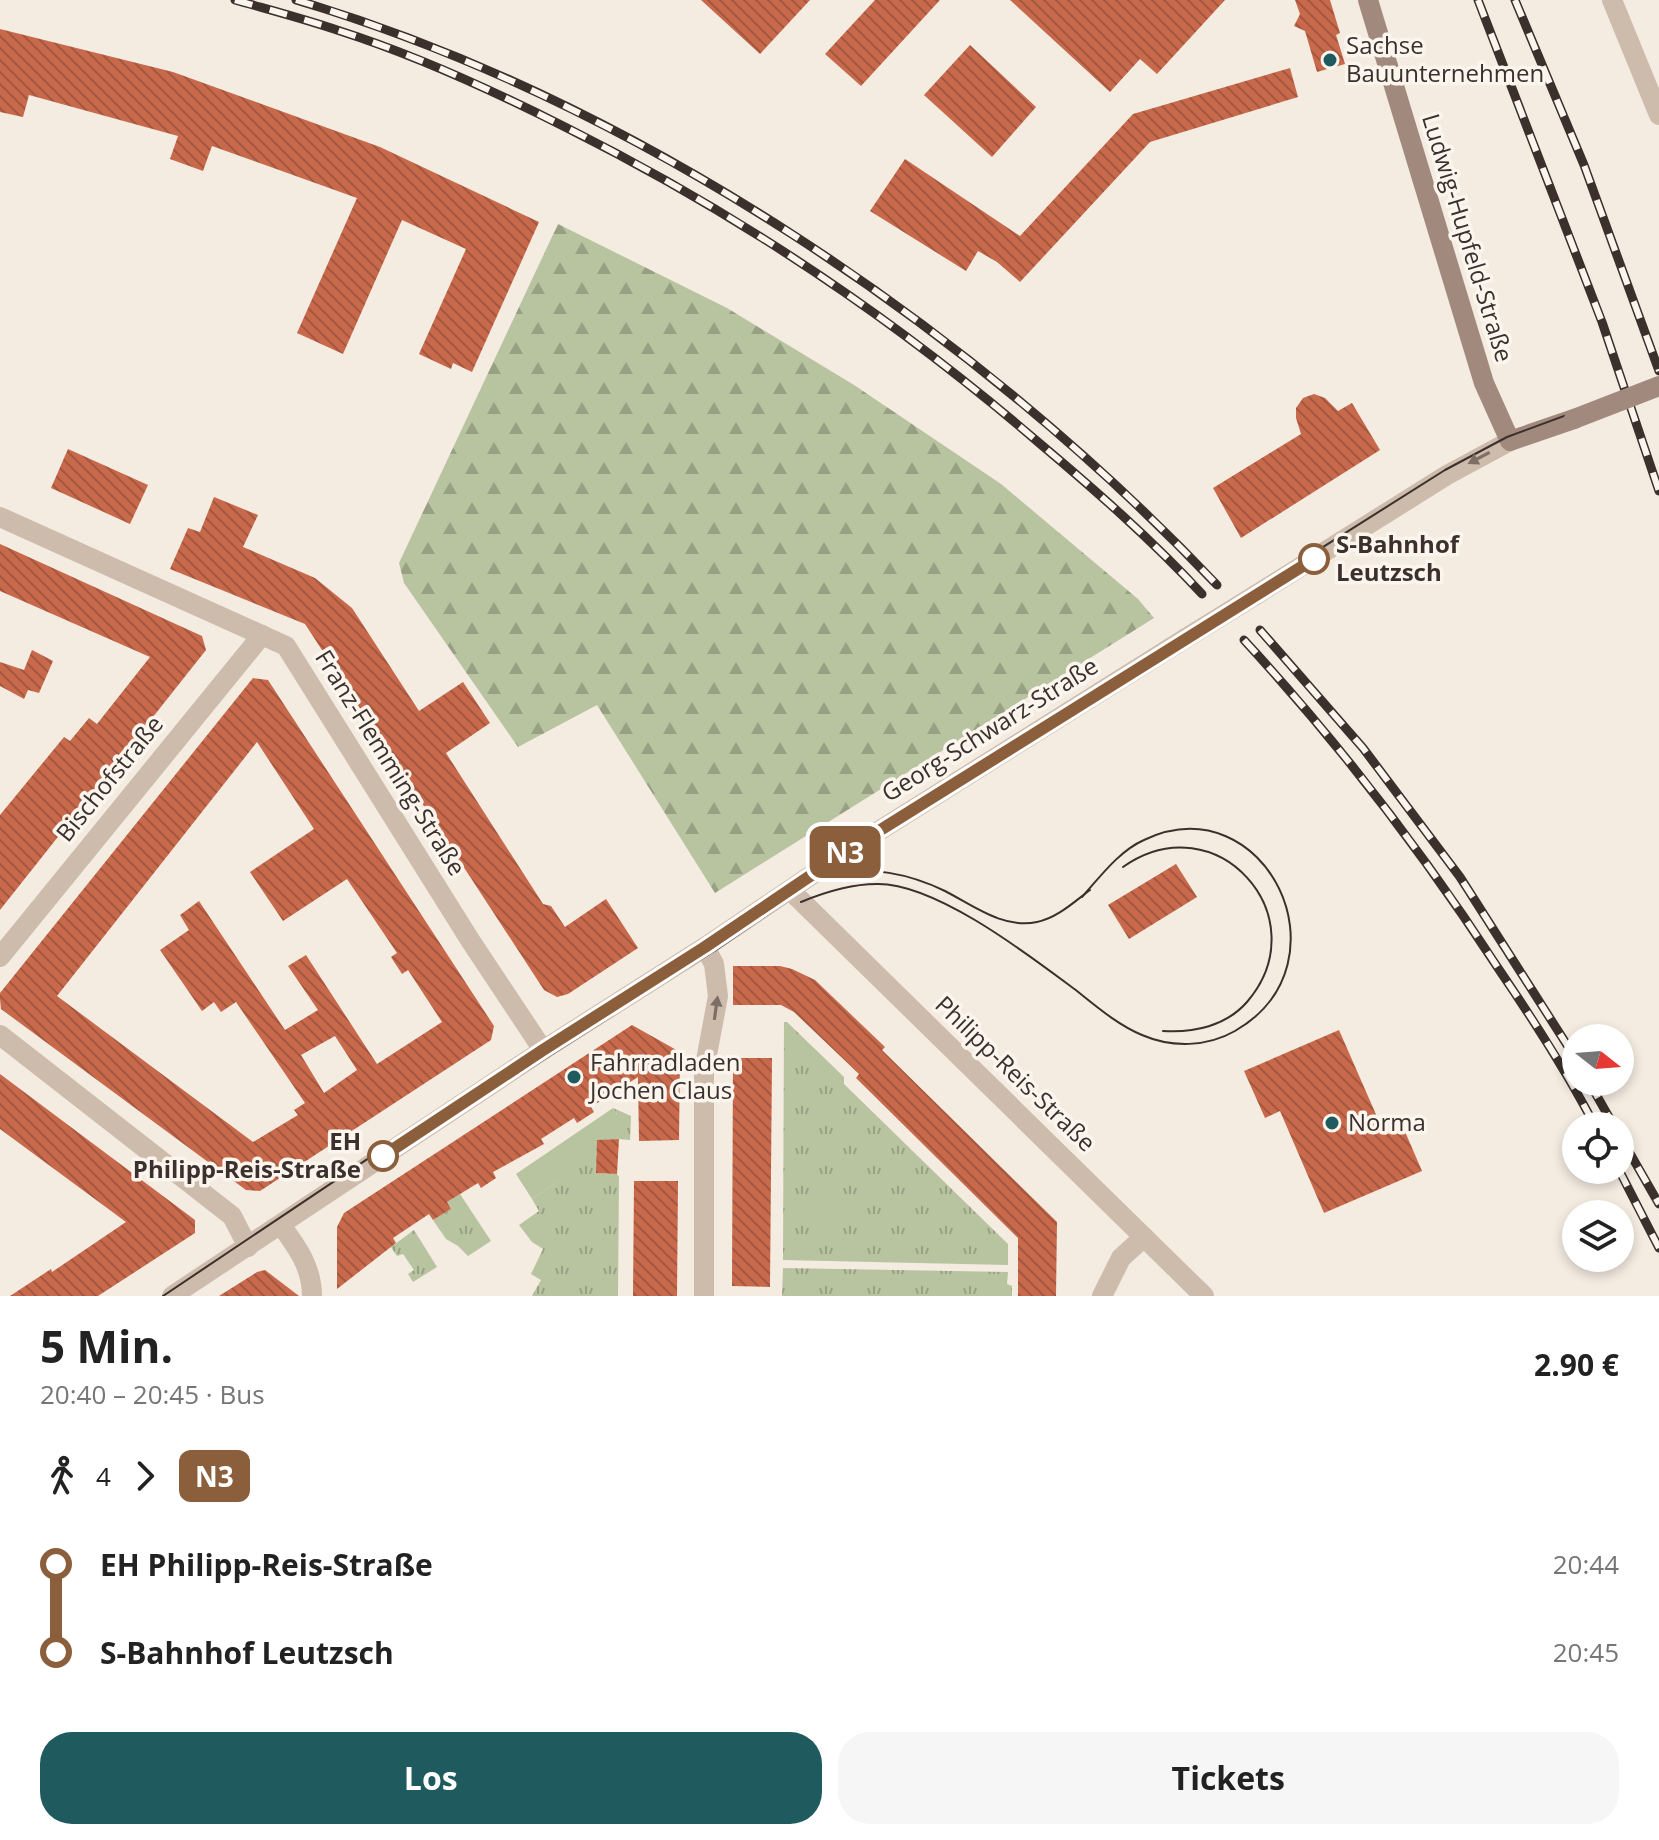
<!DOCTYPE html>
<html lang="de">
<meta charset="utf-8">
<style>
body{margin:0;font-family:"Open Sans",sans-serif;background:#f6f6f6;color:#222;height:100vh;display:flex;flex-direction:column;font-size:30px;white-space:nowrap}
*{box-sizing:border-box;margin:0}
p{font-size:26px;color:#767676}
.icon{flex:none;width:44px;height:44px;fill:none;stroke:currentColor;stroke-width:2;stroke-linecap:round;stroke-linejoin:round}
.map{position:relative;height:1296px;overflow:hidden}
.details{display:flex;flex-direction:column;background:#fff;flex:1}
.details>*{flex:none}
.badge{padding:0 16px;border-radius:12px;font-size:28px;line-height:52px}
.needle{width:52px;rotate:107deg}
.tools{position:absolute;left:1562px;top:1024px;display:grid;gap:16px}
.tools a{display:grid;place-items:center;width:72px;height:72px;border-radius:50%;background:#fff;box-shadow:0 4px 12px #0003;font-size:40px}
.map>.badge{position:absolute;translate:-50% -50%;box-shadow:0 0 0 4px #fff}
.legs{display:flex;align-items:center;gap:12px;height:88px;padding:0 40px;font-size:26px}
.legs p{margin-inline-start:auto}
.overview{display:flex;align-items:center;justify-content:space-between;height:136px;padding:0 40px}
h1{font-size:44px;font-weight:700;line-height:60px}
.primary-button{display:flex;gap:16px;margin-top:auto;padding:16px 40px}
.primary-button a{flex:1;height:92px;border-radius:32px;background:#1f5a5e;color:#fff;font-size:32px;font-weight:700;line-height:92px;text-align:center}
.primary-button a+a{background:#f6f6f6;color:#222}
ul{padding:0 40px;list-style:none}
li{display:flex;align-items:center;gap:28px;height:88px;font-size:30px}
li i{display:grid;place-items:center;width:12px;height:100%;margin:0 10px;background:currentColor}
li i::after{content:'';width:20px;height:20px;margin:-10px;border:6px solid;border-radius:50%;background:#fff}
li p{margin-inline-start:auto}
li:first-child i{background:linear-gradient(#0000 50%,currentColor 0)}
li:last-child i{background:linear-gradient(currentColor 50%,#0000 0)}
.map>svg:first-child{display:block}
.grass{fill:url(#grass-tufts)}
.forest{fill:url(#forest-firs)}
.green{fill:#b8c4a0}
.building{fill:url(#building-back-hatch);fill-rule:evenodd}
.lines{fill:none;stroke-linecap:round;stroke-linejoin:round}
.minor{stroke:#cdbbac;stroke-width:20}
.tertiary{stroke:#cdbbac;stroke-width:20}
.secondary{stroke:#a18a7d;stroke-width:20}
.tram{stroke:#3b302b;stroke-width:2}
.rail-casing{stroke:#3b302b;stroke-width:9}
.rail{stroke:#fbf5ee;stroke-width:6;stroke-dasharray:18;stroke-linecap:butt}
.tertiary-bridge{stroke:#cdbbac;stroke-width:20}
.secondary-bridge{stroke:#a18a7d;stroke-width:20}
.oneway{fill:#7d6f65}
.line-1-casing{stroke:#fff;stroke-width:18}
.line-1{stroke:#8b5e3c;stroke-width:12}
.poi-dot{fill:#1f5a5e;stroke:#fbf5ee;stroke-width:3}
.stop-1-dot{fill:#fff;stroke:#8b5e3c;stroke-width:4}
.labels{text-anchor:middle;stroke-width:7;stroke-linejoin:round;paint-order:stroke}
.poi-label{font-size:24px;fill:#3b302b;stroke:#fbf5ee;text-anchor:start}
.street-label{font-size:24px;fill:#3b302b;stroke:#fbf5ee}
.stop-label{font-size:24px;font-weight:bold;fill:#3b302b;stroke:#fbf5ee;text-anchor:start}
</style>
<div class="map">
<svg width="1659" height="1296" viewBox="0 0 1659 1296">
<defs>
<pattern id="grass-tufts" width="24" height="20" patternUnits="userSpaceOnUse" patternTransform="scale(2)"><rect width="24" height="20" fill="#b8c4a0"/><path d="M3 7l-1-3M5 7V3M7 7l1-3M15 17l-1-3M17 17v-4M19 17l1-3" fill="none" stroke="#97a083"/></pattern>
<pattern id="forest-firs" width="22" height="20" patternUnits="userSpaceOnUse" patternTransform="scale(2)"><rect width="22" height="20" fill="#b8c4a0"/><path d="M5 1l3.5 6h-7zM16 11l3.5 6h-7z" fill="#97a083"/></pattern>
<pattern id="building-back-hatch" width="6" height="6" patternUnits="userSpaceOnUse" patternTransform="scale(2)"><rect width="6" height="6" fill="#c8694b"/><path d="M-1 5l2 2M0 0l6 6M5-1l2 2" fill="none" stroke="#a4573f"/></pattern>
</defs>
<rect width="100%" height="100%" fill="#f4ebe1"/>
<g class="grass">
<path d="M784,1022h3l57,55v7l164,160v21l-225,-5z"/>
<path d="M613,1108l18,8 -1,24 -11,-1 -11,-16 9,-9z"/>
<path d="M597,1154v19l20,1 2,3 -1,119h-86l9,-16 -10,-6 12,-25 -11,-7 -13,-17 20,-14 -7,-12z"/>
<path d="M460,1194l31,47 -23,15 -10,-10 -12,-7 -13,-19 18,-11 -4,-7z"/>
<path d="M414,1230l23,37 -24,15 -5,-8 6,-4 -11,-16 -6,2 -6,-9z"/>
<path d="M783,1268l225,4 -1,12 5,2v10h-230z"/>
</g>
<path class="forest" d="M558,224l169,84 127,77 147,99 137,115 16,19 -439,275 -118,-188 -79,42 -114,-164 -5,-20z"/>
<g class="green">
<path d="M613,1108l4,6 -8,9 10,16 -16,1 -8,16 -63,43 -16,-25z"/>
<path d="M837,1184l21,26 -27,22 -21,-26z"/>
</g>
<g class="building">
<path d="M701,0h109l-50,54z"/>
<path d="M875,0h65l-79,86 -36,-32z"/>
<path d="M1010,0h215l-68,74 -17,-15 -30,33z"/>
<path d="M1295,0h35l10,33 -4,2 9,29 -28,8 -12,-41 -11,-5 6,-12z"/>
<path d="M0,29l173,43 207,75 159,75 -67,150 -19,-9 -2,6 -32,-15 47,-105 -64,-29 -59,134 -46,-21 60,-135 -145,-52 -9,25 -33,-12 8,-23 -149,-41 -6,22 -23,-5z"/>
<path d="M970,45l66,62 -44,50 -68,-62z"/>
<path d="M1290,68l8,29 -148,45 -130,140 -23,-20 -19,-11 -12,20 -96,-60 35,-52 115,77 113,-122z"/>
<path d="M1314,394l11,4 13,13 14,-8 28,47 -139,88 -28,-50 88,-54 -5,-16v-10l7,-10z"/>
<path d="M68,449l80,36 -18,39 -79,-36z"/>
<path d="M214,497l44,18 -15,32 72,31 37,30 67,103 44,-29 27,41 -44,30 97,151 8,2 14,21 41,-28 32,49 -70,46 -11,3 -13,-7 -239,-366 -135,-55 18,-41 12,4z"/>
<path d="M0,544l202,92 4,14 -206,260v-95l64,-78 6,4 19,-23 8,6 53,-67 -150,-66z"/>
<path d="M32,650l21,11 -14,32 -11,-3 -4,9 -24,-13v-24l24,8z"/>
<path d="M253,678l15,2 226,346 -3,14 -231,151 -14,-1 -245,-181 -1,-10v-6zM257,742l57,87 -64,43 33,49 64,-42 50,74 -6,4 11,17 6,-4 34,52 -65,42 -71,-109 -18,11 30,44 -33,20 -86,-129 -19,14 9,15 -29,20 42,61 12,-9 7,10 15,-10 69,101 -11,7 4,5 -45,27 -196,-146zM335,1036l22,34 -33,23 -23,-38z"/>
<path d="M1176,864l21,33 -68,42 -21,-34z"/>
<path d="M733,966h47l12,3 23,11 70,67 -3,3 175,172 -1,74h-38v-58l-162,-160 3,-4 -65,-62 -13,-7h-48z"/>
<path d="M632,1025l48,27 -1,88 -40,1 -1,-64 -47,30 3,5 -17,11 -3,-5 -33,21 3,5 -51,28 3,6 -15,10 -3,-5 -31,19 4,7 -18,11 -4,-6 -36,24 3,5 -59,46v-62l7,-14z"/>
<path d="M1339,1030l46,105 18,-8 19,44 -98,42 -44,-102 -15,7 -21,-47z"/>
<path d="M733,1058h39l-2,229 -38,-1z"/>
<path d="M0,1074l195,146v13l-97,63h-88l41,-27 1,3 74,-50 -126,-93z"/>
<path d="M619,1139l-2,35 -21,-1 1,-33z"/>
<path d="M634,1181h44l-1,115h-44z"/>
<path d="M265,1270l34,26h-80l38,-24z"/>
</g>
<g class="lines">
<g class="minor">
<path d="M1612,0l47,115"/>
<path d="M0,517l286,129 184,294 73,110"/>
<path d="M790,890l414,406"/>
<path d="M0,957l262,-322"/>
<path d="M0,1035l232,181 16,31"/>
<path d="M281,1225c16,22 31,42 31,71"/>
<path d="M704,1296v-225l14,-75 -4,-32 -9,-17"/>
<path d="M1102,1296l19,-38 23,-21"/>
</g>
<g class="tertiary">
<path d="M1254,596l193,-121 63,-34"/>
<path d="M172,1296l371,-246 162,-103 145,-98 336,-211"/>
</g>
<path class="secondary" d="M1368,0l116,383 26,58 64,-22"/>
<g class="tram">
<path d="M1123,867c93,-66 197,50 124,135 -21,24 -53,31 -84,29"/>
<path d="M831,875c38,-10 79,-1 114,16 29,15 58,38 92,31 20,-4 37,-20 53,-32"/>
<path d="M801,902c24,-10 49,-18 76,-18 59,-1 153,72 200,107 20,16 41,34 65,44 30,13 65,12 93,-4 118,-68 30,-248 -91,-191 -25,11 -44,37 -62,57"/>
<path d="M643,995l73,-45 133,-92"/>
<path d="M404,1149l209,-134"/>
<path d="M163,1296l376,-252 66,-38 151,-101 689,-435 62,-33 152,-56"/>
</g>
<g class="rail-casing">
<g id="rail">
<path d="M235,0c35,10 70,19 105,31 78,25 154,60 227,97 170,85 327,190 471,314 57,48 113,97 164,152"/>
<path d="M296,0c339,101 679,330 921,585"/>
<path d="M1478,0l124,322 57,169"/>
<path d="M1515,0l69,165 75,206"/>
<path d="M1260,630l103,118 97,129 116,182"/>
<path d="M1244,640c95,103 180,214 256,331 34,50 67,101 95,155"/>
<path d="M1589,1082l25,44"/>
<path d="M1620,1136l39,68"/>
<path d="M1619,1170l40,78"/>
</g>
</g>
<use href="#rail" class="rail"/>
<path class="tertiary-bridge" d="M1186,638l68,-42"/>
<path class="secondary-bridge" d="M1574,419l85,-33"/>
</g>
<defs><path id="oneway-solid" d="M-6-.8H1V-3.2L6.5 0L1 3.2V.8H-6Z" transform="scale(2)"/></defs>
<g class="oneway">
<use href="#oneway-solid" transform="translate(1479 458) rotate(152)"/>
<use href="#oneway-solid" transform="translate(716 1008) rotate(-82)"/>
</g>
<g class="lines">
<g class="line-1-casing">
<path id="line-1" d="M383,1156l160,-106 162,-103 145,-98 464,-290"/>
</g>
<use href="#line-1" class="line-1"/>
</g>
<g class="poi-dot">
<circle cx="1330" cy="60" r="8"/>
<circle cx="574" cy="1077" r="8"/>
<circle cx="1332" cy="1123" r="8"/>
</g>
<g class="stop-1-dot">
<circle cx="1314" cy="559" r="14"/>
<circle cx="383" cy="1156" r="14"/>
</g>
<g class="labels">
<g class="poi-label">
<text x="1346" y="54">Sachse<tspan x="1346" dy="28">Bauunternehmen</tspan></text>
<text x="590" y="1071">Fahrradladen<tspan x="590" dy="28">Jochen Claus</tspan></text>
<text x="1348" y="1131">Norma</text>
</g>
<g class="street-label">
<text transform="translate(1467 238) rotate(73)" y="8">Ludwig-Hupfeld-Straße</text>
<text transform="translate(990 730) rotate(-32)" y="8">Georg-Schwarz-Straße</text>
<text transform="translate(390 763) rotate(58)" y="8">Franz-Flemming-Straße</text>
<text transform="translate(110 779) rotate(-51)" y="8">Bischofstraße</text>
<text transform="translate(1015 1074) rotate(44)" y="8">Philipp-Reis-Straße</text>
</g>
<g class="stop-label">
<text x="1336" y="553">S-Bahnhof<tspan x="1336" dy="28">Leutzsch</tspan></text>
<text x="361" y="1150" text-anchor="end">EH<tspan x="361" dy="28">Philipp-Reis-Straße</tspan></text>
</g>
</g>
</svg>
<div class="tools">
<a><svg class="needle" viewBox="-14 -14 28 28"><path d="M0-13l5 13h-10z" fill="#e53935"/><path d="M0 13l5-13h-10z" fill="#767676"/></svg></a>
<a><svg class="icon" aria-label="locate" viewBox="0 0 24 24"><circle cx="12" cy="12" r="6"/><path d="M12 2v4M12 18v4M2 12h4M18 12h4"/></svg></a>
<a><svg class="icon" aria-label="layers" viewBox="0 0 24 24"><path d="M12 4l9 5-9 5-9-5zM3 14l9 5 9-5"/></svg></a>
</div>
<b class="badge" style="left:845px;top:852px;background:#8b5e3c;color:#fff">N3</b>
</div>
<section class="details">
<div class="overview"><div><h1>5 Min.</h1><p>20:40 – 20:45 · Bus</p></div><b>2.90 €</b></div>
<div class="legs"><svg class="icon" aria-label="walk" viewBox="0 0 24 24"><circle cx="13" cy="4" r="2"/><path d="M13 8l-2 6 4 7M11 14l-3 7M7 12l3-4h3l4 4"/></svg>4<svg class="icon" aria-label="forward" viewBox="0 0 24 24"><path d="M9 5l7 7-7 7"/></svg><b class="badge" style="background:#8b5e3c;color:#fff">N3</b></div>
<ul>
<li><i style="color:#8b5e3c"></i><b>EH Philipp-Reis-Straße</b><p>20:44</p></li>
<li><i style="color:#8b5e3c"></i><b>S-Bahnhof Leutzsch</b><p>20:45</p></li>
</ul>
<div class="primary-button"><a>Los</a><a>Tickets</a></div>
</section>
